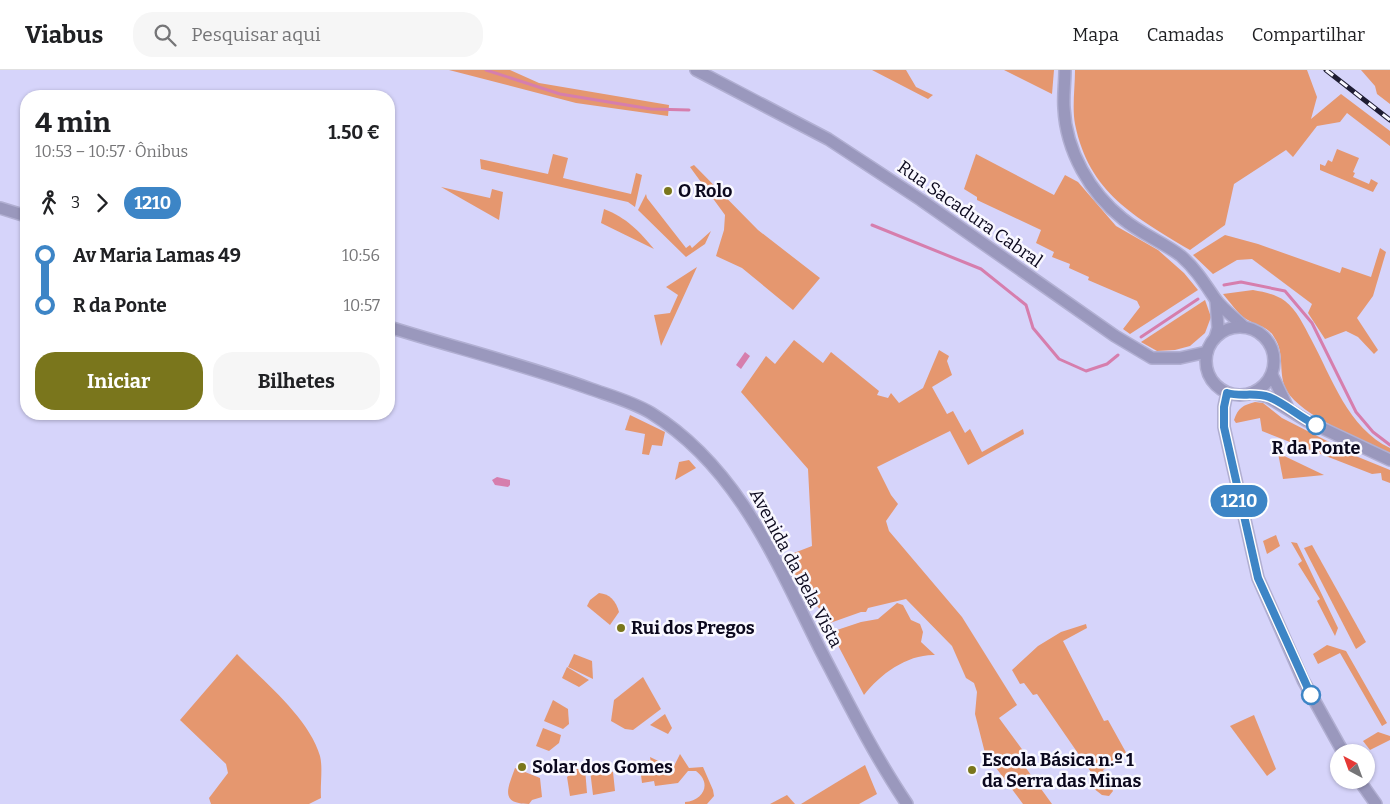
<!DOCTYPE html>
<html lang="pt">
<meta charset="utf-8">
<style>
body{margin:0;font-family:Bitter,serif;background:#f6f6f6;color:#202124;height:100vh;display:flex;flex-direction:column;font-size:19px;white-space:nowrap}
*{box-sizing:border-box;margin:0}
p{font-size:16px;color:#757577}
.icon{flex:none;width:28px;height:28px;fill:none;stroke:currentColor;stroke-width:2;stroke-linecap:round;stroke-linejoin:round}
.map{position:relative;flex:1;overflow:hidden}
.panel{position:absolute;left:20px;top:20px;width:375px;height:330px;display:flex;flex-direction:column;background:#fff;border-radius:20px;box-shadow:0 1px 4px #0004}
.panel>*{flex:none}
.badge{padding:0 10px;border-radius:16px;font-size:18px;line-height:32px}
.needle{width:32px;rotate:319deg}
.controls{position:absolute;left:1330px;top:674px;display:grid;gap:10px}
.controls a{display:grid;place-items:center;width:45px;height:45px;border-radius:50%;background:#fff;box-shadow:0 1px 4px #0004;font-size:25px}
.map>.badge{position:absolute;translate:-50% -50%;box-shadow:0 0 0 2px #fff}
.legs{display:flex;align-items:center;gap:8px;height:55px;padding:0 15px;font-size:16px}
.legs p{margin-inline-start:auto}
.headline{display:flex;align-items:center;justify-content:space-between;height:85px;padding:0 15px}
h1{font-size:28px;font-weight:700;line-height:38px}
.button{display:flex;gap:10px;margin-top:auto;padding:10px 15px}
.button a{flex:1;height:58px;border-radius:20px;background:#7a761c;color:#fff;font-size:20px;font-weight:700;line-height:58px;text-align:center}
.button a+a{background:#f6f6f6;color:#202124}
ul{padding:0 15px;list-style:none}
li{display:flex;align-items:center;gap:18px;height:50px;font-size:19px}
li i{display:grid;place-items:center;width:8px;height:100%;margin:0 6px;background:currentColor}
li i::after{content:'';width:12px;height:12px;margin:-6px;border:4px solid;border-radius:50%;background:#fff}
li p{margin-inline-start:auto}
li:first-child i{background:linear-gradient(#0000 50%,currentColor 0)}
li:last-child i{background:linear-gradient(currentColor 50%,#0000 0)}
header{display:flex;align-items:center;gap:30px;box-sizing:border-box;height:70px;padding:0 25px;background:#fff;border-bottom:1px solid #e0e0e0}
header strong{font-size:24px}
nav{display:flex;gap:28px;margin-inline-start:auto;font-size:18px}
.search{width:350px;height:45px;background:#f6f6f6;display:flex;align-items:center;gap:12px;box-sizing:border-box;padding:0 18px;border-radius:20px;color:#757577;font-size:19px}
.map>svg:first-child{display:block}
.green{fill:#e5976f}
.water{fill:#d67ead}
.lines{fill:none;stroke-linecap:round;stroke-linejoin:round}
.stream{stroke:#d67ead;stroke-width:3}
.minor-casing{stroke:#b1afd2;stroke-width:14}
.minor{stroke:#9a98bd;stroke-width:11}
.rail-casing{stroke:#1f1d33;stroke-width:5}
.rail{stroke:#f9f8ff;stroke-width:3;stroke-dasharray:9;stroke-linecap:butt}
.line-1-casing{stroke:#fff;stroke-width:11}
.line-1{stroke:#3d85c6;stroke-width:8}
.poi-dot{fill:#7a761c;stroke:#f9f8ff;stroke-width:2}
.stop-1-dot{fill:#fff;stroke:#3d85c6;stroke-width:2.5}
.labels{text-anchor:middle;stroke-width:5;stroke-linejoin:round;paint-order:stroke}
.poi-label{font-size:18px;font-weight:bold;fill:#0b081d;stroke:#f9f8ff;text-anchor:start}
.street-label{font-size:18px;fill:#0b081d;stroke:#f9f8ff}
.stop-label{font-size:18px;font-weight:bold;fill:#0b081d;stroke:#f9f8ff}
</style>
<header>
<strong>Viabus</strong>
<div class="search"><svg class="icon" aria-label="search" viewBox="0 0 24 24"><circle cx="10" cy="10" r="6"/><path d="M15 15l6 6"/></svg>Pesquisar aqui</div>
<nav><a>Mapa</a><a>Camadas</a><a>Compartilhar</a></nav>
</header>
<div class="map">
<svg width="1390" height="734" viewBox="0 0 1390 734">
<rect width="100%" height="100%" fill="#d6d4fa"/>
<g class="green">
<path d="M449,0h61l29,13 130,22 -1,11 -92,-13z"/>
<path d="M872,0h34l10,17 17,8 -5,4z"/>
<path d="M1004,0h50l-2,24z"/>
<path d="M1075,0h232l10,27 -6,22 30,-25 49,37v15l-43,-33 -7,9 -23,4 -24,31 -7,-7 -52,34 -9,41 -35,25c-55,-33 -101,-57 -115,-126 -3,-17 0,-36 0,-54z"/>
<path d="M1361,0h29v34l-13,-10 -2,-8z"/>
<path d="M1337,79l22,9 -6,14 2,1 -2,4 16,7 2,-5 7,4 -5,9 -53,-22v-6l5,2 3,-6 4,2z"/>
<path d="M553,84l15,4 -5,20 68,16 5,-21 6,2 -7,32 -7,-5 -147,-33 -1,-10 68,15z"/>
<path d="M976,84l78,41 11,-20 13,7 38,44 42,24 26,23 14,17 -68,44 -7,-5 17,-22 -3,-6 -49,-21 1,-3 -20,-9 1,-4 -18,-7 2,-5 -18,-9 5,-13 -64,-30v-3l-13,-8z"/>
<path d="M694,95l64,65 62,48 -27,32 -51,-42 -26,-12 8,-26 1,-15 -35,-48z"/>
<path d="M441,117l49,11 2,-9 11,3 -4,28z"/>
<path d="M646,124l1,4 39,50 4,-3 2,3 19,-17 -6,13 -19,13 -48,-47z"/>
<path d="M604,139c23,9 35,22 50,40l-53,-26z"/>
<path d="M1225,165l33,9 82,29 2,-6 29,10 9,-29 6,4 -13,44 -16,22 21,32 -4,4 -16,-17 -12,-6 -21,8 -17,-26 4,-9 -60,-45 -15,1 -24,14 -20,-19z"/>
<path d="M697,197l-36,79 -7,-31 16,-2 8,-18 -12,-8z"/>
<path d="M1253,220c11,2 22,4 32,11 12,9 19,25 26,38 21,39 37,89 79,109v6c-26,-13 -90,-39 -103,-63 -10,-17 -1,-37 -13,-54 -6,-11 -19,-12 -28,-18 -9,-6 -16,-17 -23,-25z"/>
<path d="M1205,230l6,17 -6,16 -15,13 -15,4 -18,1 -16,-9z"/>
<path d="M794,270l29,23 8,-11 48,39 -2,4 11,3 3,-5 8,10 24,-15 16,-38 10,6 -2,5 5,14 -20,12 15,27 6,-3 12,22 5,-4 12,23 41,-23 1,5 -56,31 -18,-34 -73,36 14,28 7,9 -12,17 3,10 73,86 55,88 -18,13 25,34 -6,5 34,47h-29l-38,-51 -10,-39 2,-22 -3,-9 -8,-5 -14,-32 -46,-47 -38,9 -2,4h-5l-31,11 -49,-65 31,-12 -4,-77 -67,-77 25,-36 9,8z"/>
<path d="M1255,332l8,1 19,15 51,26 3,4 54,22v13l-8,-3 -1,-7 -9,1 -110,-43 -2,-13 -24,5 -2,-3c4,-12 9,-15 21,-18z"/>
<path d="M630,345l35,17 -3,14 -10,-1 -3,10 -7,-1 3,-20 -20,-4z"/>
<path d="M1278,383l46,22 -41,4z"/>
<path d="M689,390l7,8 -21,12 4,-18z"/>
<path d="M1276,465l4,11 -13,8 -4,-13z"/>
<path d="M1291,472l6,1 41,85 -3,8 -18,-35 3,-2 -22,-35 4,-3z"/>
<path d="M1312,475l54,97 -10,7 -52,-101z"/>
<path d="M599,523c11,1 17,8 20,19l-9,13 -23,-19 3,-6z"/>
<path d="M897,533l6,2 8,15 9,4 3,8 -2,10 14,13c-27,-1 -55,19 -71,40l-33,-63 30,-10 17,-3z"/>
<path d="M1086,554l1,4 -24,13 41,80 4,-1 20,36 -25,14 10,21 -4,5 -7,-1 -9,-7 3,-4 -3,-9 -56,-81 -4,1 -9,-12 -4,1 -8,-14 26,-24 23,-14z"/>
<path d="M1327,575l19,6 41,72 -5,3 -42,-73 -22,11 -5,-10z"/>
<path d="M237,584c27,28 72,64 83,102 3,12 0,29 1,42l-12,6h-98l-2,-6 19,-25 -2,-9 -46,-44z"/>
<path d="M574,584l18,7 1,18 -25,-12z"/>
<path d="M567,597l22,13 -10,7 -17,-9z"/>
<path d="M643,607l18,32 -28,21 -8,-1 -14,-8 3,-21z"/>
<path d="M553,630l15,9 1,15 -6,5 -19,-8z"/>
<path d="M665,644l7,14 -4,6 -18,-9z"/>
<path d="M1254,645l22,54 -9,7 -37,-50z"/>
<path d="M543,658l18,7 -2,8 -10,8 -13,-5z"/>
<path d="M1378,662l12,4v4l-20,10 -7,-9z"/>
<path d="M680,684l9,14 14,-1 10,23 1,6 -7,8h-22v-2c19,-2 27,-19 11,-31h-8l-10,12 -23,3 -1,-5 -12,2 -2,-16 9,-7 4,14 -3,-17 23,11z"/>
<path d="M596,695l17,7 2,19 -22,4 -3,-25 6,-1z"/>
<path d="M865,695l12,29 -18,10h-58z"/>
<path d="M515,698l25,10 2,19 -10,3 -3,4c-30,0 -21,-16 -14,-36z"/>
<path d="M577,699h8l2,24 -17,3 -3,-19z"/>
<path d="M787,725l8,9h-25z"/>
</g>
<g class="water">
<path d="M745,282l5,4 -9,13 -5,-4z"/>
<path d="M497,407l13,3v5l-2,2 -13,-2 -3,-5z"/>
</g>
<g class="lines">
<g class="stream">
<path d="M486,0l74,24 91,15 38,1"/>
<path d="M872,155l109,44 45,36 7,23 26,31 27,12 21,-7 11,-9"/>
<path d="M1224,215l17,-3 44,9 27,32 44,89 17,20 17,13"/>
<path d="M1141,267l57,-38"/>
</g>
<g class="minor-casing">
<g id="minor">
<path d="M696,0l132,69 93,61 194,136 37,22h28l27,-6"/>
<path d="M1065,0c0,13 -2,26 -1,38 2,43 26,85 59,111 18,15 40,23 58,37 15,13 24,28 35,44 8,10 19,18 28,27"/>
<path d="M0,138l26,8"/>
<circle cx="1240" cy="291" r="34"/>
<path d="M389,257c67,21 136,38 202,62 20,7 42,13 60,24 87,54 125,148 169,236 27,52 54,106 87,155"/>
<path d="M1215,268l3,-10 -2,-28"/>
<path d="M1272,305l15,31"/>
<path d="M1227,323l-3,14v20l34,151 45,102 40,72"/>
<path d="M1252,323l16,4 39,24 83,39"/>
<path d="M1359,710l17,24"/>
</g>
</g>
<use href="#minor" class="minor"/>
<g class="rail-casing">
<path id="rail" d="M1326,0l64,50"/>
</g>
<use href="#rail" class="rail"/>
</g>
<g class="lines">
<g class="line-1-casing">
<path id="line-1" d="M1311,625l-53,-117 -34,-151v-20l3,-14c14,4 28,-1 42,4 17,7 30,20 47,28"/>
</g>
<use href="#line-1" class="line-1"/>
</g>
<g class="poi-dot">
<circle cx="668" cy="121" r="5"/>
<circle cx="621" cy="558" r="5"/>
<circle cx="522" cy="697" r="5"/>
<circle cx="972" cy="700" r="5"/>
</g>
<g class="stop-1-dot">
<circle cx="1316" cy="355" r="9"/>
<circle cx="1311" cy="625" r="9"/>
</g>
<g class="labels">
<g class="poi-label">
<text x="678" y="127">O Rolo</text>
<text x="631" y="564">Rui dos Pregos</text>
<text x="982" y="696">Escola Básica n.º 1<tspan x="982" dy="21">da Serra das Minas</tspan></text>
<text x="532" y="703">Solar dos Gomes</text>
</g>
<g class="street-label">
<text transform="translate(970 144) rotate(35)" y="6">Rua Sacadura Cabral</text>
<text transform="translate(796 498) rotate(62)" y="6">Avenida da Bela Vista</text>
</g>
<g class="stop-label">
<text x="1316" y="384">R da Ponte</text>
</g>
</g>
</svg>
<div class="controls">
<a><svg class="needle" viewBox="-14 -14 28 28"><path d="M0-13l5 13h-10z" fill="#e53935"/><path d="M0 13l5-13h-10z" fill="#757577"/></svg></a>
</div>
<b class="badge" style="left:1239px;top:431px;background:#3d85c6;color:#fff">1210</b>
<section class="panel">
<div class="headline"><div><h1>4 min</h1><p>10:53 – 10:57 · Ônibus</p></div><b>1.50 €</b></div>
<div class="legs"><svg class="icon" aria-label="walk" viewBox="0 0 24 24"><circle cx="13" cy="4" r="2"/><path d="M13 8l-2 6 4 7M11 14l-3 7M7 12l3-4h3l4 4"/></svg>3<svg class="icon" aria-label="forward" viewBox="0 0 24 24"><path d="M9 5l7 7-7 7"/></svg><b class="badge" style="background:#3d85c6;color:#fff">1210</b></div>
<ul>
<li><i style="color:#3d85c6"></i><b>Av Maria Lamas 49</b><p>10:56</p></li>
<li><i style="color:#3d85c6"></i><b>R da Ponte</b><p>10:57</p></li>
</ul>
<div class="button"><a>Iniciar</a><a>Bilhetes</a></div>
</section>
</div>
